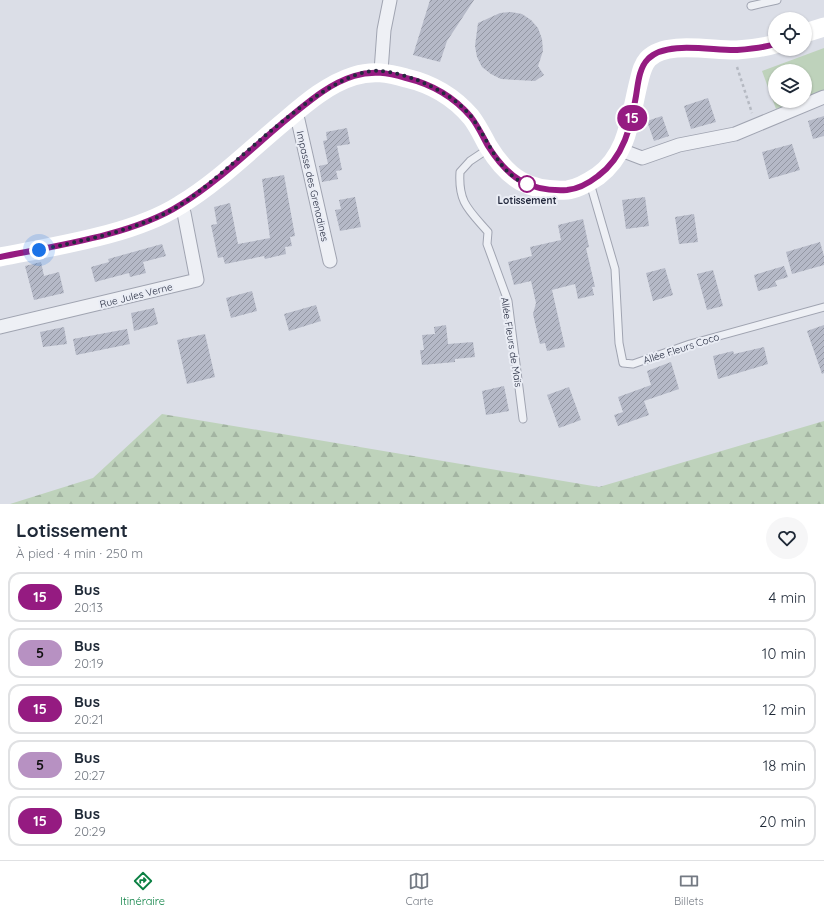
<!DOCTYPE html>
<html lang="fr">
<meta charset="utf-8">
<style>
body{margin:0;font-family:Quicksand,sans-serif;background:#f6f6f7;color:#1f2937;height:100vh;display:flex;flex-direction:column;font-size:15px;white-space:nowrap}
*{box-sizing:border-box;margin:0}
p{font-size:13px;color:#747a83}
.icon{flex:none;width:22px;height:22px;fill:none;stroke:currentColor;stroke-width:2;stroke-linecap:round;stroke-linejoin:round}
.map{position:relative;height:504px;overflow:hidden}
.sheet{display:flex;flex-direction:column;background:#fff;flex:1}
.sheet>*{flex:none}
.badge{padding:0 8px;border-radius:13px;font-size:14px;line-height:26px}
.buttons{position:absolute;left:768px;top:12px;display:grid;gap:8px}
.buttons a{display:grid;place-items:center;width:44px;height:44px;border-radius:50%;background:#fff;box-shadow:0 1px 3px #0004;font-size:20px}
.you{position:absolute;width:20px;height:20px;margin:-10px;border:3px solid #fff;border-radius:50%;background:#1a73e8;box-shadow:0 0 0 6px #1a73e833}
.map>.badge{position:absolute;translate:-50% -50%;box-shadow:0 0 0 2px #fff}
.round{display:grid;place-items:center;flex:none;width:42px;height:42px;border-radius:21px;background:#f6f6f7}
.overview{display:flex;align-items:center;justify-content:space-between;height:68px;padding:0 16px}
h1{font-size:19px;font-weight:700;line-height:30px}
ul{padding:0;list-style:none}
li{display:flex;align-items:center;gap:12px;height:50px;margin:0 8px 6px;padding:0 8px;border:2px solid #e0e1e3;border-radius:12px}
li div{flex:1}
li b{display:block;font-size:15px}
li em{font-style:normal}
li .badge{min-width:44px;font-weight:700;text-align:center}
.menu{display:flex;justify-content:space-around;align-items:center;height:56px;border-top:1px solid #e0e1e3;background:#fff;font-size:11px;color:#747a83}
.menu a{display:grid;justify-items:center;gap:2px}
.menu .active{color:#0b8043}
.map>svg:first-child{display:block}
.green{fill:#bed2bb}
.forest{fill:url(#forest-firs)}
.building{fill:url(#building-hatch)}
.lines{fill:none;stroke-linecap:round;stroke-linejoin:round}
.lane-casing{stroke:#a0a4b1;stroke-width:9}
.street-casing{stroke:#a0a4b1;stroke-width:15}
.path{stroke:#b5b9c2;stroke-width:2.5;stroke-dasharray:3 3;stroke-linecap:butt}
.lane{stroke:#eef0f5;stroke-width:7}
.street{stroke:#eef0f5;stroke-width:13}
.secondary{stroke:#fff;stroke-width:19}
.line-casing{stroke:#fff;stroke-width:9}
.line{stroke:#951b81;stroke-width:6}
.walk{stroke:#242a3e;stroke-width:4;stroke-dasharray:0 7.2}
.stop-dot{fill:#fff;stroke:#951b81;stroke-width:2}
.labels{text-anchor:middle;stroke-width:4;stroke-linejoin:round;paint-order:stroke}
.street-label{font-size:10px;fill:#242a3e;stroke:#eaedf5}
.stop-label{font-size:10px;font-weight:bold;fill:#242a3e;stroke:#eaedf5}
</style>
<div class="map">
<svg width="824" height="504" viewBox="0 0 824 504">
<defs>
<pattern id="forest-firs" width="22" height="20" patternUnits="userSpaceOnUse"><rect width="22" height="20" fill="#bed2bb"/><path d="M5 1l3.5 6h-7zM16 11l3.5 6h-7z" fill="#a3b4a2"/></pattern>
<pattern id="building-hatch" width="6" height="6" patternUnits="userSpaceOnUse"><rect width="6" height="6" fill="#b5b9c7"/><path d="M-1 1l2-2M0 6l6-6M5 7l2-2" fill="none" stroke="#9397a3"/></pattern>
</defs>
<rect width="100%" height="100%" fill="#dbdee7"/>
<path class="green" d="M824,48v43l-19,7v-27h-30v30h22l-21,8 -14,-38z"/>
<path class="forest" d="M162,414l437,73 225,-66v83h-814l83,-26z"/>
<g class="building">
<path d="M430,0h44l-27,41 -7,21 -27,-7z"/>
<path d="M511,12l11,2 9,6 7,8 4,11 1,12 -5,15 6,9 -9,6 -34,-2 -10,-5 -9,-7 -5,-10 -2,-11 3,-23 22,-10z"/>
<path d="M708,98l8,24 -25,7 -7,-23z"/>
<path d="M662,116l7,20 -15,5 -7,-20z"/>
<path d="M824,116v20l-11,3 -5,-18z"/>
<path d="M347,128l3,16 -13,2 5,24 -6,1 2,8 -16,3 -3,-16 9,-2 -5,-23 4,-1 -1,-8z"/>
<path d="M792,144l8,26 -31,9 -7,-27z"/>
<path d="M284,175l11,61 -5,1 2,9 -7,1 1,7 -21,5 -1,-3 -39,8 -2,-7 -5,1 -7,-33 6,-1 -3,-17 16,-4 8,41 32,-6 -8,-59z"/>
<path d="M355,197l6,30 -21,4 -5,-21 6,-1 -2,-9z"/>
<path d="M645,197l4,29 -23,3 -4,-29z"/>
<path d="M694,214l4,28 -19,2 -4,-27z"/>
<path d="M583,219l6,28 -3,1 9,39h-3l2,8 -16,4 -3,-15 -23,6 13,57 -18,4 -2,-8 -5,1 -7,-30 3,-11 -5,-22 -17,4 -6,-23 24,-6 -2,-9 31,-7 -3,-15z"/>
<path d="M820,242l4,14v9l-32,9 -6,-22z"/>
<path d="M162,244l4,12 -23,6 3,11 -16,4 -1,-4 -34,9 -4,-15 18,-5 -1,-3z"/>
<path d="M41,262l3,14 15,-4 5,21 -30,7 -9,-34z"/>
<path d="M784,266l4,11 -13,4 2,5 -19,5 -4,-16z"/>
<path d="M665,268l8,27 -20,6 -7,-28z"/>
<path d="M713,270l10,36 -16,4 -10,-36z"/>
<path d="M252,291l5,20 -26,7 -5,-20z"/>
<path d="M316,305l5,16 -32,10 -5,-17z"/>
<path d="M154,308l4,16 -24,7 -3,-18z"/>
<path d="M446,325l2,19 25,-2 2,15 -20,2v3l-33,3 -2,-15h4l-2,-15 13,-1 -1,-7z"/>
<path d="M824,325v48l-2,1 -15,-43z"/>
<path d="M64,327l3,17 -24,3 -3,-15z"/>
<path d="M127,329l3,15 -54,11 -3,-16z"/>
<path d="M205,334l10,43 -28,7 -10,-44z"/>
<path d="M764,347l4,17 -50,15 -5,-23 20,-5 1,3z"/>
<path d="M671,362l8,27 -35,12 5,14 -31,11 -4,-11 9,-3 -5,-15 33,-12 -4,-14z"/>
<path d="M504,386l5,25 -23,4 -4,-24z"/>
<path d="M569,387l12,33 -22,8 -12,-33z"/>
</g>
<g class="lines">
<g class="lane-casing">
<g id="lane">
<path d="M751,6l26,-6"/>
<path d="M488,149l-18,12 -10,11c-2,31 9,38 28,60l-1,12 21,57 15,118"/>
<path d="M590,183l25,86 4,74 4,20 10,1 57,-20 134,-37"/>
</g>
</g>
<g class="street-casing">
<g id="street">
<path d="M381,71l3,-41 6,-30"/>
<path d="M294,113l4,7 32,141"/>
<path d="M621,150l21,8 37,-13 56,-11 89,-37"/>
<path d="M0,327l197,-47 -13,-67 -5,-7"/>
</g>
</g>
<path class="path" d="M737,67l15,46"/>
<use href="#lane" class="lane"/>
<use href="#street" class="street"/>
<g class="secondary">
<path d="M805,33l19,-6"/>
<path d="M0,257c55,-11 133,-22 180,-52 37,-22 72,-57 106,-85 20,-17 42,-36 68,-44 19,-6 34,-3 52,2 26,6 48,19 65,39 7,9 12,20 17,29 20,33 41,46 79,44 11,-1 22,-8 31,-14 31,-23 32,-60 41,-95 2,-8 3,-15 9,-22 18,-19 65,-8 89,-9 13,-1 26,-2 38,-6"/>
</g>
</g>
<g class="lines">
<g class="line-casing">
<path id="line" d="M0,257c55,-11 133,-22 180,-52 38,-23 72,-57 106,-85 21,-17 42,-36 68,-44 19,-6 34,-3 52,2 25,6 48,19 65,39 7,9 12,20 17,29 20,32 41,46 79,44 11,-1 22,-7 31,-14 26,-19 33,-50 38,-80 2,-12 3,-28 12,-37 18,-19 65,-8 89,-9 13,-1 26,-2 38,-6"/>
</g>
<use href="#line" class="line"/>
<path class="walk" d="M39,250c45,-10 102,-20 141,-45 49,-30 146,-139 201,-134 11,1 26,5 36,9 21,9 42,20 56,39 17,24 26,55 55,66l-1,-1"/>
</g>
<circle class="stop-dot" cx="527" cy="184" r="8"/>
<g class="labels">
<g class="street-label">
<text transform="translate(313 186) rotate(77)" y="4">Impasse des Grenadines</text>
<text transform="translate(136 295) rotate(-14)" y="4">Rue Jules Verne</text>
<text transform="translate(512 342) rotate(81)" y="4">Allée Fleurs de Maïs</text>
<text transform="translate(681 348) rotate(-18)" y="4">Allée Fleurs Coco</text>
</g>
<g class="stop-label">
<text x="527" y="204">Lotissement</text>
</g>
</g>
</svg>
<div class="buttons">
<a><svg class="icon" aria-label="locate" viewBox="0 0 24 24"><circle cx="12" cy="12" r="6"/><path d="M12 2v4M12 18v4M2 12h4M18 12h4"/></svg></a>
<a><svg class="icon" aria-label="layers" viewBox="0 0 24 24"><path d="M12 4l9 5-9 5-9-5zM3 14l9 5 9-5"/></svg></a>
</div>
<div class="you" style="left:39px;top:250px"></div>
<b class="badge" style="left:632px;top:118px;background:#951b81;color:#fff">15</b>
</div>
<section class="sheet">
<div class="overview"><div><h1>Lotissement</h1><p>À pied · 4 min · 250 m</p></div><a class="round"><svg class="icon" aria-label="heart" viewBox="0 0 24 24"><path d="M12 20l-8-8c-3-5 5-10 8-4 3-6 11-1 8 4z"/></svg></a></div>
<ul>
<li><span class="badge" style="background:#951b81;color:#fff">15</span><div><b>Bus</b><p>20:13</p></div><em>4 min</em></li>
<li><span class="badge" style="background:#b791c2;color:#111">5</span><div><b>Bus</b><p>20:19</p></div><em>10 min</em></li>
<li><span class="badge" style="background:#951b81;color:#fff">15</span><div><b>Bus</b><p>20:21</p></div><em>12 min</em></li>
<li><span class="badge" style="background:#b791c2;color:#111">5</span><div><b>Bus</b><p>20:27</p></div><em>18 min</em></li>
<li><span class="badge" style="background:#951b81;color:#fff">15</span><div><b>Bus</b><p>20:29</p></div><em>20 min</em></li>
</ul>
</section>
<nav class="menu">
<a class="active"><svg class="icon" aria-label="directions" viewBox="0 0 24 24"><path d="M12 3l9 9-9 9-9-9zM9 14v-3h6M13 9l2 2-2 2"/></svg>Itinéraire</a>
<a><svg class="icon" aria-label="map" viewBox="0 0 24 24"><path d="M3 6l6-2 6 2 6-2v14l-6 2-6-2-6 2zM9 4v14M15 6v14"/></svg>Carte</a>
<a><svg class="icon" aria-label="tickets" viewBox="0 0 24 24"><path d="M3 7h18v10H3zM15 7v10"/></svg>Billets</a>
</nav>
